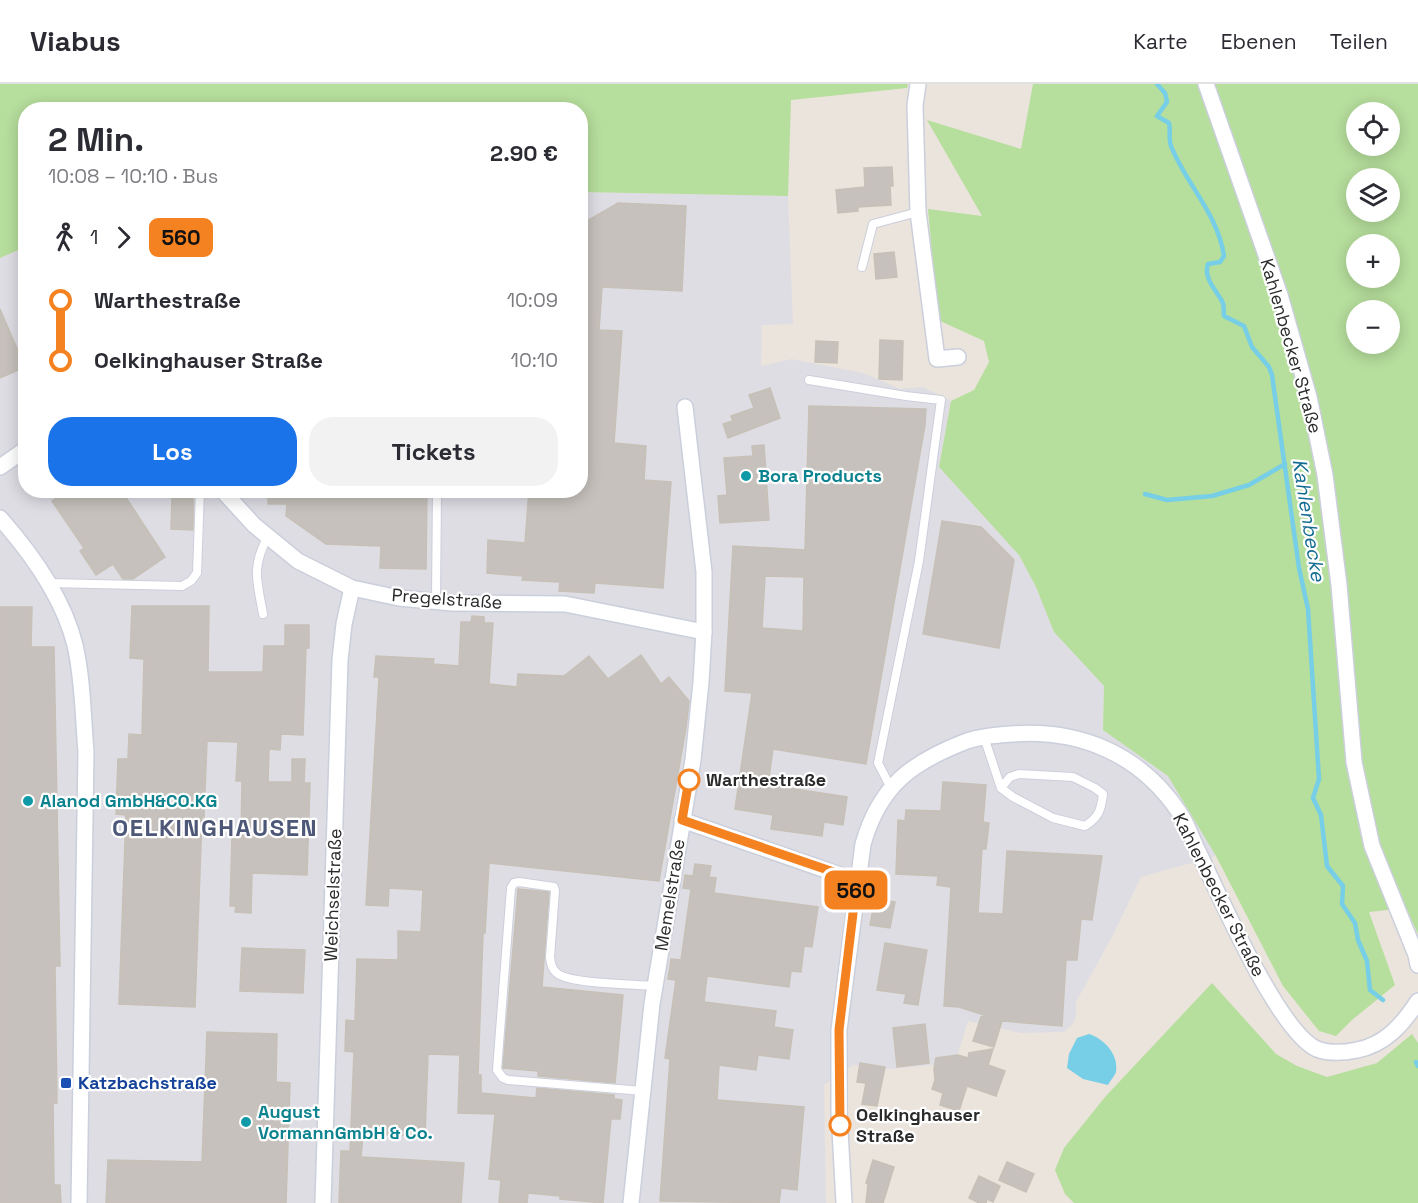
<!DOCTYPE html>
<html lang="de">
<meta charset="utf-8">
<style>
body{margin:0;font-family:"Space Grotesk",sans-serif;background:#f2f2f3;color:#2b2b33;height:100vh;display:flex;flex-direction:column;font-size:22px;white-space:nowrap}
*{box-sizing:border-box;margin:0}
p{font-size:20px;color:#7c7c81}
.icon{flex:none;width:33px;height:33px;fill:none;stroke:currentColor;stroke-width:2;stroke-linecap:round;stroke-linejoin:round}
.map{position:relative;flex:1;overflow:hidden}
.sheet{position:absolute;left:18px;top:18px;width:570px;height:396px;display:flex;flex-direction:column;background:#fff;border-radius:24px;box-shadow:0 3px 15px #0003}
.sheet>*{flex:none}
.badge{padding:0 12px;border-radius:9px;font-size:21px;line-height:39px}
.fabs{position:absolute;left:1346px;top:18px;display:grid;gap:12px}
.fabs a{display:grid;place-items:center;width:54px;height:54px;border-radius:50%;background:#fff;box-shadow:0 3px 15px #0003;font-size:30px}
.map>.badge{position:absolute;translate:-50% -50%;box-shadow:0 0 0 3px #fff}
.legs{display:flex;align-items:center;gap:9px;height:66px;padding:0 30px;font-size:20px}
.legs p{margin-inline-start:auto}
.overview{display:flex;align-items:center;justify-content:space-between;height:102px;padding:0 30px}
h1{font-size:33px;font-weight:700;line-height:45px}
.action{display:flex;gap:12px;margin-top:auto;padding:12px 30px}
.action a{flex:1;height:69px;border-radius:24px;background:#1a73e8;color:#fff;font-size:24px;font-weight:700;line-height:69px;text-align:center}
.action a+a{background:#f2f2f3;color:#2b2b33}
ul{padding:0 30px;list-style:none}
li{display:flex;align-items:center;gap:21px;height:60px;font-size:22px}
li i{display:grid;place-items:center;width:9px;height:100%;margin:0 8px;background:currentColor}
li i::after{content:'';width:15px;height:15px;margin:-8px;border:4px solid;border-radius:50%;background:#fff}
li p{margin-inline-start:auto}
li:first-child i{background:linear-gradient(#0000 50%,currentColor 0)}
li:last-child i{background:linear-gradient(currentColor 50%,#0000 0)}
header{display:flex;align-items:center;gap:36px;box-sizing:border-box;height:84px;padding:0 30px;background:#fff;border-bottom:2px solid #e1e1e2}
header strong{font-size:28px}
nav{display:flex;gap:33px;margin-inline-start:auto;font-size:21px}
.map>svg:first-child{display:block}
.industrial{fill:#dedde4}
.green{fill:#b6de9c;fill-rule:evenodd}
.water{fill:#76cee7}
.lines{fill:none;stroke-linecap:round;stroke-linejoin:round}
.stream{stroke:#76cee7;stroke-width:4.5}
.building{fill:#c6c1bc;stroke:#c6c0b6;stroke-width:1.5;fill-rule:evenodd}
.service-casing{stroke:#cbcfdb;stroke-width:10}
.minor-casing{stroke:#cbcfdb;stroke-width:18}
.service{stroke:#fff;stroke-width:8}
.minor{stroke:#fff;stroke-width:15}
.line-1-casing{stroke:#fff;stroke-width:14}
.line-1{stroke:#f58220;stroke-width:9}
.culture-dot{fill:#0f9aa8;stroke:#fff;stroke-width:2}
.stop-1-dot{fill:#fff;stroke:#f58220;stroke-width:3}
.transit-dot{fill:#1a4fb4;stroke:#fff;stroke-width:2}
.labels{text-anchor:middle;stroke-width:4.5;stroke-linejoin:round;paint-order:stroke}
.street-label{font-size:18px;fill:#2a2a2a;stroke:#fff}
.culture-label{font-size:18px;font-weight:bold;fill:#0d838f;stroke:#fff;text-anchor:start}
.stop-label{font-size:18px;font-weight:bold;fill:#2a2a2a;stroke:#fff;text-anchor:start}
.transit-label{font-size:18px;font-weight:bold;fill:#164399;stroke:#fff;text-anchor:start}
.water-label{font-size:20px;font-style:italic;fill:#166d92;stroke:#fff}
.district-label{font-size:24px;font-weight:bold;letter-spacing:1.5px;fill:#4d5777;stroke:#fff}
</style>
<header>
<strong>Viabus</strong>
<nav><a>Karte</a><a>Ebenen</a><a>Teilen</a></nav>
</header>
<div class="map">
<svg width="1418" height="1119" viewBox="0 0 1418 1119">
<rect width="100%" height="100%" fill="#ebe4dd"/>
<path class="industrial" d="M581,108l207,4 5,128 -31,1 -1,41 31,-7 71,14 37,16 23,-2 28,14 -12,66 80,88 17,32 18,45 50,54 -1,44 65,46 48,80 -75,21 -28,58 -37,67v14l-4,9 -8,7 -43,1 -53,-12 -13,42 -65,6 -37,-4 -29,20 2,118h-826v-945l25,-11 1,243h554z"/>
<g class="green">
<path d="M0,0h908l-1,4 -116,12 -3,96 -207,-4 -1,-82h-554l-1,137 -25,11z"/>
<path d="M1033,0h385v850l-12,-26 -37,4 26,73 -43,35 -16,16 -17,-5 -36,-45 -67,-130 -48,-80 -65,-46 1,-44 -50,-54 -18,-45 -17,-32 -80,-88 12,-66 23,-11 15,-28 -5,-21 -46,-21 -10,-111 54,7 -55,-96 94,29zM1356,28h33v34h-33zM1356,94h33v34h-33zM1356,160h33v34h-33zM1356,226h33v34h-33z"/>
<path d="M1212,899l64,71 21,12 30,11 50,-14 35,-29 6,9v160h-344l-9,-9 -10,-24 9,-22 41,-51z"/>
</g>
<path class="water" d="M1089,950c15,5 30,20 27,38 -1,3 -6,9 -8,13l-25,-6 -16,-11 2,-14 8,-16z"/>
<g class="lines">
<g class="stream">
<path d="M1157,0l8,9 2,9 -10,14 12,7c2,8 -1,15 2,23 15,38 47,68 53,110l-4,6 -12,2c-5,14 8,26 14,37 3,5 1,9 2,15l20,10 8,21 17,20 3,8 27,193 9,41 11,170 -6,19 8,17 6,51 16,20 -1,18 13,19 3,17 9,21 3,29 13,10"/>
<path d="M1145,410l22,6 45,-4 37,-11 36,-21"/>
<path d="M1416,978l2,4"/>
</g>
</g>
<g class="building">
<path d="M892,83l1,19h-3l1,19 -33,2v4l-20,2 -2,-23 29,-3 -1,-19z"/>
<path d="M618,119l68,3 -4,85 -80,-4 -3,43 23,1 -8,112 32,3 -2,34 27,2 -8,106 -68,-5 -1,10 -35,-2 1,-9 -38,-2 1,-4 -36,-3 1,-33 37,3 4,-53h51v-265z"/>
<path d="M894,168l3,25 -21,2 -2,-25z"/>
<path d="M0,225l25,58 -25,11z"/>
<path d="M880,256l23,1 -1,39 -23,-1z"/>
<path d="M816,257l22,1 -1,21 -22,-1z"/>
<path d="M770,304l10,30 -52,20 -5,-14 10,-3 -2,-5 23,-8 -5,-13z"/>
<path d="M809,322l117,3 -1,16 -59,339 -93,-15 -5,36 79,12 -4,28 -19,-3 -2,14 -51,-7 2,-14 -38,-6 17,-116 -27,-2 8,-145 72,4zM765,492l39,1 -1,54 -41,-3z"/>
<path d="M764,361l5,75 -49,3 -2,-27 9,-1 -3,-37 29,-2 -1,-10z"/>
<path d="M56,406h65l44,67 -32,22h-10l-10,-15 -17,11 -16,-24 4,-3 -32,-47 8,-5z"/>
<path d="M268,406h159l-1,79 -46,-1 1,-22 -55,-2 -40,-28 1,-12h-19z"/>
<path d="M172,414l21,1v31l-22,-1z"/>
<path d="M942,437l39,6 33,33 -15,88 -76,-14z"/>
<path d="M132,522h77l-1,66h55l1,-26h21v-21h24v23h-3l-3,87 -22,-1 -1,16 -11,-1 -1,33h24v-23h13l-1,24h6l-3,92 -55,-2 -1,40 -16,-1 1,-6h-6l2,-69h9l1,-56h-6l2,-39 -31,-1 -3,76h-2l-7,190 -76,-3 7,-189 -10,-1 2,-55h10l1,-25 13,1 2,-76 -14,-1z"/>
<path d="M0,523h32l-1,40h23l6,319h-5l2,137h-4l1,82h6l1,18h-61z"/>
<path d="M472,532l12,1v6h9l-4,61 28,3 1,-13 46,2 25,-20 19,23 33,-24 20,29 8,-7 20,24 -3,27 -27,153 -170,-18 -4,70h-2l-5,142h3v18l55,5 1,-10 77,7v4l8,1 -2,19h-9l-8,84 -43,-4v-3l-32,-3 -1,10h-28l2,-23 -12,-1 6,-65 -37,-1 2,-58 -32,-1 -3,82 -62,-2 -2,23 103,6 -3,40h-122l2,-52h9l4,-99 -9,-1 1,-31 9,1 2,-62 41,1v-29l23,1 2,-42 -34,-2 -1,18 -22,-1 13,-228h-5l2,-21 58,3 -1,5 26,2 2,-44h10z"/>
<path d="M943,698l43,3 -3,37 6,1 -3,26h-4l-4,64 25,1 4,-63 95,5 -10,64 -11,-1 -4,41h-11l-4,66 -60,-5 -8,26 -21,-6 8,-24 6,-1 -28,-9 -15,-1 7,-119 -14,-2 1,-9 -42,-2 2,-54 7,1 1,-11 35,1z"/>
<path d="M695,780l16,2 -2,11 7,1 -2,15 104,14 -6,40 -8,-1 -3,26 -10,-1 -2,16 -82,-11 -3,26 72,9 -2,16 19,3 -4,29 -31,-4 -2,15 -37,-5 -2,35 87,7 -7,83 -16,-2 -2,15 -119,-2 10,-142 -5,-1 11,-78 -8,-1 3,-20 10,1 10,-71 -8,-1 2,-13 8,1z"/>
<path d="M518,805l31,3 -7,95 81,8 -8,88 -77,-7v-5l-35,-3z"/>
<path d="M875,814l20,4 -5,26 -20,-3z"/>
<path d="M885,859l42,7 -9,55 -14,-2 2,-9 -29,-4z"/>
<path d="M242,864l63,2 -2,43 -63,-2z"/>
<path d="M925,940l4,39 -32,4 -4,-39z"/>
<path d="M207,948l70,2 -1,48 14,1 -4,120h-180l2,-43 94,2z"/>
<path d="M993,965l-5,16 17,6 -9,25 -29,-10 -8,25 -19,-6 3,-12 -11,-4 3,-9 -1,-11 2,-11 22,-3 10,3 1,-5z"/>
<path d="M860,979l25,4 -8,39 -15,-2 4,-21 -9,-1z"/>
<path d="M873,1076l21,7 -11,36h-17l2,-19 -2,-1z"/>
<path d="M1007,1078l27,12 -8,18 -27,-12z"/>
<path d="M979,1092l21,10 -7,16 -6,-3 -1,4h-7l-10,-5z"/>
</g>
<g class="lines">
<g class="service-casing">
<g id="service">
<path d="M862,183l11,-43 45,-12"/>
<path d="M809,296l97,16 35,4 -22,161 -41,202 13,25"/>
<path d="M49,499l133,3 9,-5 6,-8 3,-83"/>
<path d="M436,517l1,-111"/>
<path d="M263,530c-6,-34 -12,-46 5,-78"/>
<path d="M984,653l17,51 12,9 40,21 32,8c14,-9 16,-16 18,-32l-8,-6 -22,-11 -54,-3 -9,3 -9,11"/>
<path d="M643,1007l-135,-11 -5,-2 -6,-8 14,-182 3,-5 5,-1 35,5 1,4 -5,66c1,7 2,13 8,17 14,10 77,10 97,12"/>
</g>
</g>
<g class="minor-casing">
<g id="minor">
<path d="M918,0l-3,21 3,107 19,147 21,-2"/>
<path d="M1206,0l74,211 29,102 16,78 14,110 15,177 18,84 44,109 2,10"/>
<path d="M0,383l26,-18"/>
<path d="M222,406l32,35 44,36 54,27 47,10 53,5 113,1 139,28"/>
<path d="M0,434c32,36 63,79 75,127 8,35 8,72 11,107l-7,451"/>
<path d="M682,736l175,61"/>
<path d="M323,1119l17,-543 4,-36 8,-36"/>
<path d="M631,1119l21,-199 41,-244 8,-78 3,-50v-60l-19,-165"/>
<path d="M844,1119l-5,-91v-82l24,-186c17,-59 49,-82 104,-103 14,-5 30,-6 45,-7 68,-5 128,20 167,78 8,11 12,25 18,37 20,41 81,183 120,200 13,5 26,4 40,1 28,-5 46,-26 61,-49"/>
</g>
</g>
<use href="#service" class="service"/>
<use href="#minor" class="minor"/>
</g>
<g class="lines">
<g class="line-1-casing">
<path id="line-1" d="M689,696l-7,40 175,60 -18,150 1,95"/>
</g>
<use href="#line-1" class="line-1"/>
</g>
<g class="culture-dot">
<circle cx="746" cy="392" r="6"/>
<circle cx="28" cy="717" r="6"/>
<circle cx="246" cy="1038" r="6"/>
</g>
<g class="stop-1-dot">
<circle cx="689" cy="696" r="10"/>
<circle cx="840" cy="1041" r="10"/>
</g>
<rect class="transit-dot" x="60" y="993" width="12" height="12" rx="3"/>
<g class="labels">
<g class="street-label">
<text transform="translate(1291 262) rotate(74)" y="6">Kahlenbecker Straße</text>
<text transform="translate(447 515) rotate(4)" y="6">Pregelstraße</text>
<text transform="translate(333 811) rotate(-88)" y="6">Weichselstraße</text>
<text transform="translate(670 811) rotate(-81)" y="6">Memelstraße</text>
<text transform="translate(1219 811) rotate(63)" y="6">Kahlenbecker Straße</text>
</g>
<g class="culture-label">
<text x="758" y="398">Bora Products</text>
<text x="40" y="723">Alanod GmbH&amp;CO.KG</text>
<text x="258" y="1034">August<tspan x="258" dy="21">VormannGmbH &amp; Co.</tspan></text>
</g>
<g class="stop-label">
<text x="706" y="702">Warthestraße</text>
<text x="856" y="1037">Oelkinghauser<tspan x="856" dy="21">Straße</tspan></text>
</g>
<g class="transit-label">
<text x="78" y="1005">Katzbachstraße</text>
</g>
<g class="water-label">
<text transform="translate(1309 436) rotate(81)" y="7">Kahlenbecke</text>
</g>
<g class="district-label">
<text x="215" y="752">OELKINGHAUSEN</text>
</g>
</g>
</svg>
<div class="fabs">
<a><svg class="icon" aria-label="locate" viewBox="0 0 24 24"><circle cx="12" cy="12" r="6"/><path d="M12 2v4M12 18v4M2 12h4M18 12h4"/></svg></a>
<a><svg class="icon" aria-label="layers" viewBox="0 0 24 24"><path d="M12 4l9 5-9 5-9-5zM3 14l9 5 9-5"/></svg></a>
<a>+</a>
<a>−</a>
</div>
<b class="badge" style="left:856px;top:806px;background:#f58220;color:#111">560</b>
<section class="sheet">
<div class="overview"><div><h1>2 Min.</h1><p>10:08 – 10:10 · Bus</p></div><b>2.90 €</b></div>
<div class="legs"><svg class="icon" aria-label="walk" viewBox="0 0 24 24"><circle cx="13" cy="4" r="2"/><path d="M13 8l-2 6 4 7M11 14l-3 7M7 12l3-4h3l4 4"/></svg>1<svg class="icon" aria-label="forward" viewBox="0 0 24 24"><path d="M9 5l7 7-7 7"/></svg><b class="badge" style="background:#f58220;color:#111">560</b></div>
<ul>
<li><i style="color:#f58220"></i><b>Warthestraße</b><p>10:09</p></li>
<li><i style="color:#f58220"></i><b>Oelkinghauser Straße</b><p>10:10</p></li>
</ul>
<div class="action"><a>Los</a><a>Tickets</a></div>
</section>
</div>
